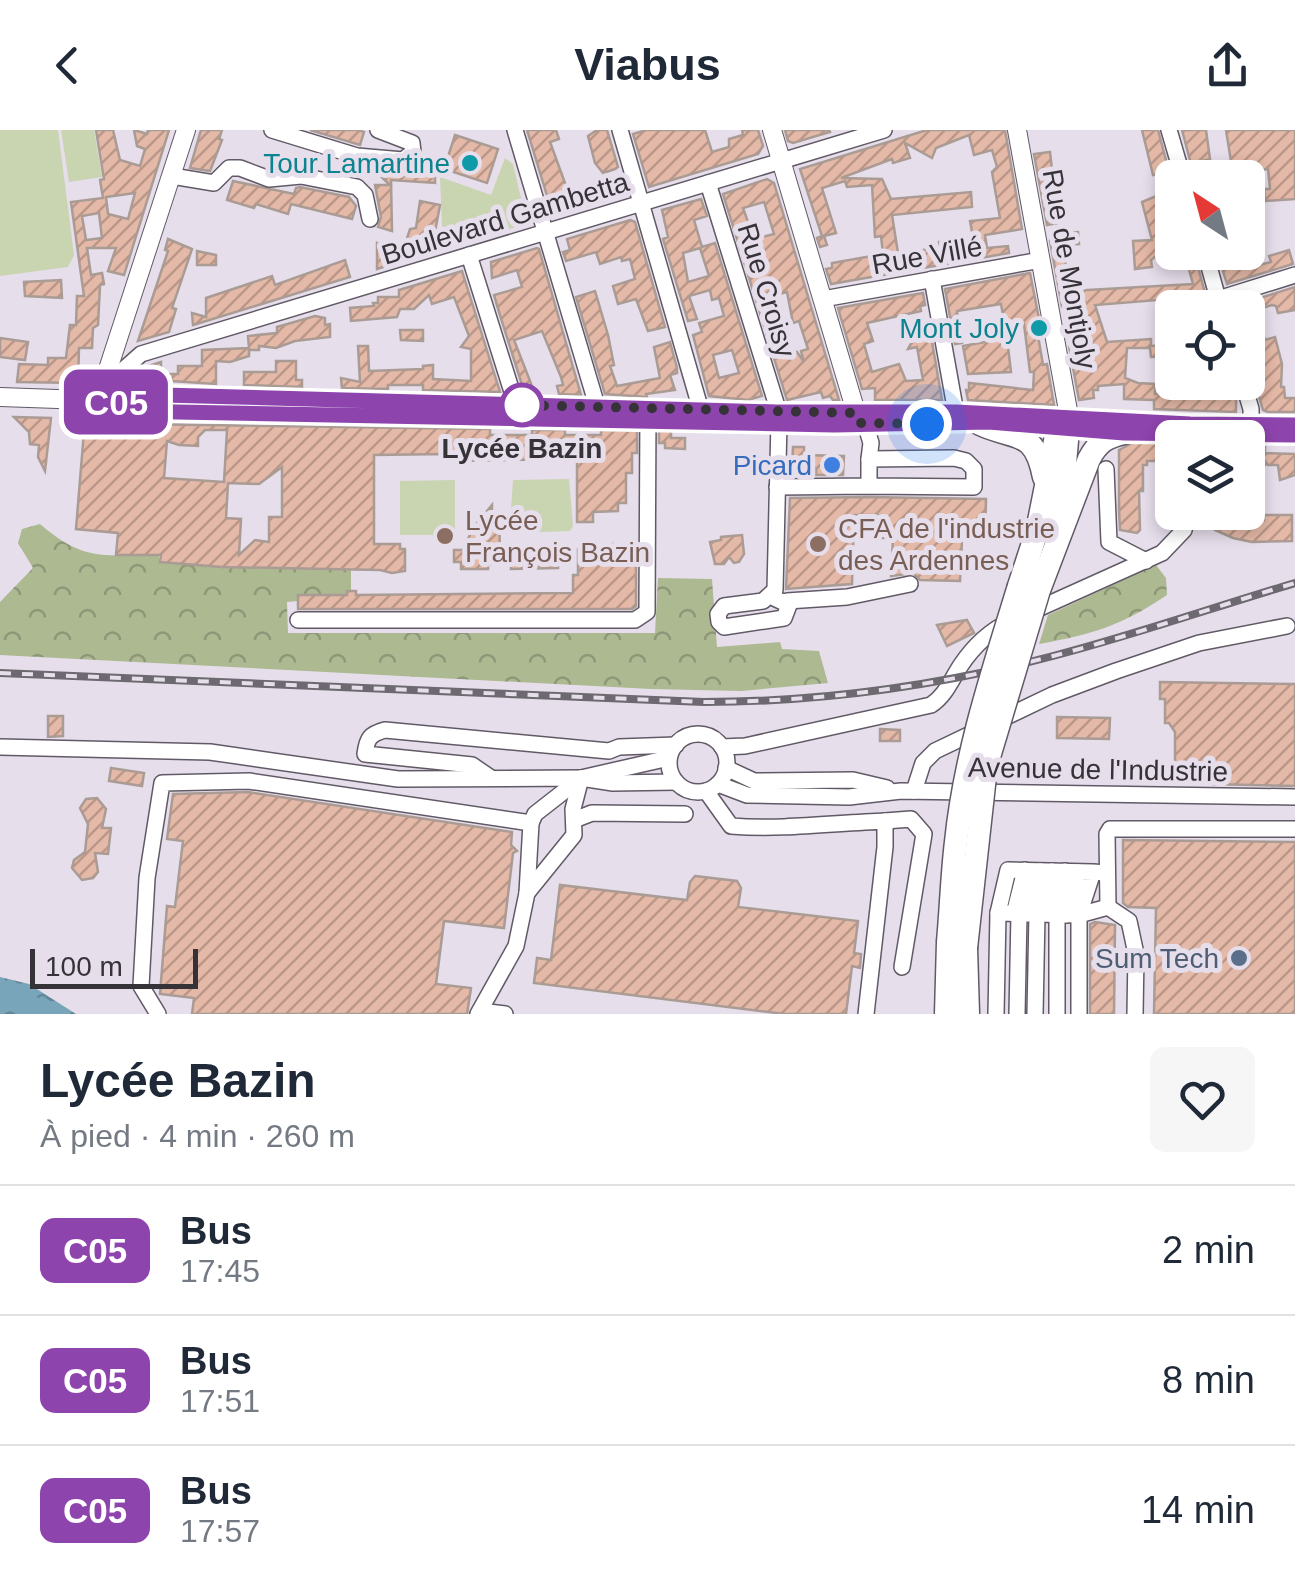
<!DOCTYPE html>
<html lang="fr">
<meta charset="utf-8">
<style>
body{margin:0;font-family:Helvetica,sans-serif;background:#f6f6f7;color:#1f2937;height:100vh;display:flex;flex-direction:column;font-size:38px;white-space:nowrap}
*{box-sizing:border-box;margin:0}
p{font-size:32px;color:#747a83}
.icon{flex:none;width:55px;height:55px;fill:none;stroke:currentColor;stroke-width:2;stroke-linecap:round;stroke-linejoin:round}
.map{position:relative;height:884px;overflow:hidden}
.details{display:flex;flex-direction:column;background:#fff;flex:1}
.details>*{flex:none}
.badge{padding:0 20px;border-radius:15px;font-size:35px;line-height:65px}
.needle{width:65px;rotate:324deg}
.buttons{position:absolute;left:1155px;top:30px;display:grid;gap:20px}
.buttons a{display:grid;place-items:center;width:110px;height:110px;border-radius:15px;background:#fff;box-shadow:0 5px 15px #0003;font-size:50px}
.scale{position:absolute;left:30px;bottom:25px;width:168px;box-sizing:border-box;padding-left:10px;border:5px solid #363338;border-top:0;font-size:28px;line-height:35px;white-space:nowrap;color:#363338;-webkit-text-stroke:8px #e6deeb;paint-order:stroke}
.you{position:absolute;width:50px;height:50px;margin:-25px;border:8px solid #fff;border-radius:50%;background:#1a73e8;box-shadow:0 0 0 15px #1a73e833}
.map>.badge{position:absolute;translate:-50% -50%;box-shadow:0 0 0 5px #fff}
.round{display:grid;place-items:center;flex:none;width:105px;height:105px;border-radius:15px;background:#f6f6f7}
.head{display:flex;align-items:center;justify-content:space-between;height:170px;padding:0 40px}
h1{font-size:48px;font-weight:800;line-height:75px}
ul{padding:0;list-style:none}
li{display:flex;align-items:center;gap:30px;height:130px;padding:0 40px;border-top:2px solid #e0e1e3}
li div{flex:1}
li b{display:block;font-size:38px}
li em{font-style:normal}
li .badge{min-width:110px;font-weight:700;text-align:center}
header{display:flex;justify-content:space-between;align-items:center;height:130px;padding:0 40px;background:#fff;font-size:45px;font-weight:800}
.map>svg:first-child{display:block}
.green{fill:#c9d4b1}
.forest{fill:url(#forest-crowns)}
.water{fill:url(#water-ripples)}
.building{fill:url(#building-hatch);stroke:#aa9b94;stroke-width:2.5;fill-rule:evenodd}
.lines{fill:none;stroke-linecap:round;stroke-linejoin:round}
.minor-casing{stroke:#615a66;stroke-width:18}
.major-casing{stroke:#615a66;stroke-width:20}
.highway-casing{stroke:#615a66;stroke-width:25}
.minor{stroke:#fff;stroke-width:15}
.major{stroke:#fff;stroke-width:18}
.highway{stroke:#fff;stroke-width:22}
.rail-casing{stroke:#6d6970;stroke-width:8}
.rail{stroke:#e6deeb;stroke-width:4;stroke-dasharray:11;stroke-linecap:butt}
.highway-bridge-casing{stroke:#615a66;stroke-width:25;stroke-linecap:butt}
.highway-bridge{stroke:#fff;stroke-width:22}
.line-casing{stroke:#fff;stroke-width:22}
.line{stroke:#8e44ad;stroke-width:15}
.walk{stroke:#363338;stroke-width:10;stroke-dasharray:0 18}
.culture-dot{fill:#0f9aa8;stroke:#e6deeb;stroke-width:4}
.stop-dot{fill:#fff;stroke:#8e44ad;stroke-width:5}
.shop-dot{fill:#3f7fe0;stroke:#e6deeb;stroke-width:4}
.education-dot{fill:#8d6e63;stroke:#e6deeb;stroke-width:4}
.service-dot{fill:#5c6f8a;stroke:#e6deeb;stroke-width:4}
.labels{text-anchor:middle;stroke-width:10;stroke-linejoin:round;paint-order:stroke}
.culture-label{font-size:28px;fill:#0d838f;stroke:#e6deeb;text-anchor:end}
.street-label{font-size:28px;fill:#363338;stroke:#e6deeb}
.stop-label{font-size:28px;font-weight:bold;fill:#363338;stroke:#e6deeb}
.shop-label{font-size:28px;fill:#366cbe;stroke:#e6deeb;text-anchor:end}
.education-label{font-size:28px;fill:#785e54;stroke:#e6deeb;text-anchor:start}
.service-label{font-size:28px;fill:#4e5e75;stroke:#e6deeb;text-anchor:end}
</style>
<header><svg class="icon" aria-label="back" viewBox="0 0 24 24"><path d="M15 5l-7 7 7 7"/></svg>Viabus<svg class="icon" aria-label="share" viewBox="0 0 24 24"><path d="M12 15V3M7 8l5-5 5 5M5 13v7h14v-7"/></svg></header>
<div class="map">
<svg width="1295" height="884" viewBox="0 0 1295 884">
<defs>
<pattern id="forest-crowns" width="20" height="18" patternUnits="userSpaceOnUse" patternTransform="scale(2.5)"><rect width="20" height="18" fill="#adb991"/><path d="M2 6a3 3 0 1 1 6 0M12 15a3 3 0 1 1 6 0" fill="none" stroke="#8e9777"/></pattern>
<pattern id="water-ripples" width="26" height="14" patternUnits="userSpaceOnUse" patternTransform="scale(2.5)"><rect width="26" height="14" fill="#79a5ba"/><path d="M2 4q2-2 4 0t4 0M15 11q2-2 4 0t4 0" fill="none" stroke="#648798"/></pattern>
<pattern id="building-hatch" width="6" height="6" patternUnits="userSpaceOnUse" patternTransform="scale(2.5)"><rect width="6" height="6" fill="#e5b9a7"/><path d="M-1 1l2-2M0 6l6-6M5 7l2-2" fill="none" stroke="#ba9789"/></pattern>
</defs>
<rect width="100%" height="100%" fill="#e6deeb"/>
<g class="green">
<path d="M0,0h58l16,125 -6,12 -68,9z"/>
<path d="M61,0h33l8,47 -33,5z"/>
<path d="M505,28l8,6 14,60 -84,24 -3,-71 51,18z"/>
<path d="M569,349l4,47 -3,5 -53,2 -7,-9 3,-44z"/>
<path d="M455,350v55h-55v-54z"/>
</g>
<g class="forest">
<path d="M40,394c44,38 63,31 118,31l3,7 79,6 111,1v22l-4,4h-48l-1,6 -11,1 1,31h367l3,-55 54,1 5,68 63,-5 2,7 37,2 9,32 -87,8 -90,-2 -651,-34v-53l33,-34 -15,-25 4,-14z"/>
<path d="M1156,435l10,13 1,17c-46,31 -74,39 -128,49l9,-29z"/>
</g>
<path class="water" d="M0,847l29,7 47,30h-76z"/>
<g class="building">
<path d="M96,0h17l7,30 20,6 5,-17 -8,-3 -3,-16 13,4 1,-4h21l-45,145 -16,-4 8,-23h-29l4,27 11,-2 2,11 -4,1 -2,40 -5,3 -1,20h-13l-1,35 -61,-1 2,-18 29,1v-7h18l4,-33h6l1,-29h7l-13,-94 32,-4 -3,-18 4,-1zM135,63l-7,26 -20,-5 -2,-17zM99,83l3,25 -16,2 -4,-24z"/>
<path d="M201,0h21l-3,9 3,1 -12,31 -20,-3z"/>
<path d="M310,0h49l5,2 -4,13z"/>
<path d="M527,0h29l3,9 -9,3 19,52 30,-8 5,14 -48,15 -4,-3z"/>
<path d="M597,0h10l11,37 -3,2 -12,4 -8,-10 -7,-27z"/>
<path d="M646,0h59l7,22 17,-5v-8l14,-4 -1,-5h16l5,16 -5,8 -109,33 -16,-53z"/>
<path d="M785,0h44l1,2 -37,11 -5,-2z"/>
<path d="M927,0h78l17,99 -37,6 2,13 21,-2 1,7 -178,31 -5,-15 6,-1v-5l51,-9 -2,-18 -6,1 -3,-52 -25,2 -2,-6 -23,7 14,45 -12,3 3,9 -7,2 -3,-9 5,-2 -22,-67zM969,5l5,20 18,-5 5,17 -5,5 8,46 -30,3 3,16 -34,5 1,6 -42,5 -6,-38 80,-8 -1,-15 -80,7 -9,-20 -41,-1 51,-19 1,4 17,-5 -5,-15 27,15 4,-10z"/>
<path d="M1142,0h16l14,53 -7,1 -3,-11 -9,2z"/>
<path d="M1182,0h24l4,29 -19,5z"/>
<path d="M1226,0h69v69l-30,2 -1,-12h6l-2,-20 -35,5z"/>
<path d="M455,5l43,14 -11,34 -43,-14z"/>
<path d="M1050,22l8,71 -11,2 -13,-71z"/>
<path d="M373,39l62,5v9l-44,-3 1,51 -14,-4 3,-10 -6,-32h15z"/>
<path d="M767,49l7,4 65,217h-6l-3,-4 -7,2 -2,-6 -34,8 -64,-206zM764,72l10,32 -20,5 -11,-31zM787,162l6,31 6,-2 9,28 -7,2 3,11 -7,-10 -7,2 -4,-17 -8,-10 -4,1 -8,-24 4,-1 -2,-6z"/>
<path d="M233,51l61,13 2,-6 4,-1 49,10 7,9 -4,13 -61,-15 -3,10 -32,-10 -2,4 -27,-8z"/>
<path d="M1166,62l3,9 -7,18 10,-3v36h22l15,56 -49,1 -3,-9 -62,5 12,37 44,-3v7l21,-1v11l-21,1 -1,-9h-23l-2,30 13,5 17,1v10h17l1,-9h11v10l52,3v14l-82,-3v-9l-30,-1v-15l-26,2v4h-5l1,8 -15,2 -10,-54 17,-2 -2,-15 -7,-23 -15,1 -12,-66 12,-1 8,51 123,-7 -5,-18 -7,2 -4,-13 -22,2 -4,3 1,7 -17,2 -2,-28 19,-1 -10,-38z"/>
<path d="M701,69l6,17 -13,4 8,27 13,-4 47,153 -14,4 -39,-4 -16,-61 9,-3 -3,-9 25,-7 -5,-18 -7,2 -2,-10 -21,6 8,23 -9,2 -25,-82 5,-2 -6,-27zM700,118l9,28 -21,6 -5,-29zM732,220l7,23 -20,5 -6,-23z"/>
<path d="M420,71l20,4 -8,43 -5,5 -50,16v-26l26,8 7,-22 6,-1z"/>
<path d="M630,90l5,2 30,105 -17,4 -12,-32 -18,5 -5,-18 22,-7 -5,-20 -8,2 -1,-4 -21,7 -4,-12 -30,9 -3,-9 7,-2 -3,-11z"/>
<path d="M1078,102l1,12 -16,1 -1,-12z"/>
<path d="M168,109l24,10 -20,59 4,1 -7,23 -31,9 30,-90 -3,-1z"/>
<path d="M537,118l2,1 42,146 -22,-1 -2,-8 6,-1 -2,-8 -19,-46 -28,9 18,46 -9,2 -24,-76 -5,-17 28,-8 -5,-17 -25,8 -1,-16z"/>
<path d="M1289,120l4,14 -66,20 -10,-32h30l5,15 19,-5 -2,-6z"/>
<path d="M197,121l19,4v10h-19z"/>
<path d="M345,130l5,17 -157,48 -1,-12 14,4v-19l66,-22 3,9z"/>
<path d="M462,141l38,121 -77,-2v-5h-35v4l-46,-1 -1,-10 19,4 -2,-36h10l1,25 54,-2v-3l10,-1v14l38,2v-32l-10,-2 8,-11 -15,-39 -22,7 -3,-9 -15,14h-14l-3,8 -46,4 -1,-13 24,-2 -1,-3h5v-6h21v-7z"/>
<path d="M1030,143l11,56 -4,1 6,35 4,-1 7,41 -86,-5 -2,-10h3v-7l64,7 1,-18h-4l-6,-48 -19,2 -4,-22 -44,7 5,32 -7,1 -10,-55z"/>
<path d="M61,150l1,18 -37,-2 -1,-14z"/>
<path d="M1295,157v23l-17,3 -2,-7 -4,-1 -16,5 9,30 10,-3 7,27 -1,23h3l1,11h10v14h-27l-5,-2 -13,-44 11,-3 -7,-27 -6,2v-30l-17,-1z"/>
<path d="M595,161l13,44 6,30 -4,1 7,20 43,-8 -6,-31 16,-5 7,26v5l-7,2 5,15 -29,4 1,3 -42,-3 -29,-97z"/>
<path d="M923,163l2,12 -5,1 1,5 -54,12 6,18 -9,3 8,28 27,-8 7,17 17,-1 -6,-33 -9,2 7,-13 -1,-5 16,-1 12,70h-67v-12l-13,1 -24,-81z"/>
<path d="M315,186l10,2v7l5,-1v13l-35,4 -19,7 -17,-2v4h-10v6l-19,6 -14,-1v23l-75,-5 1,-11 19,-6v12h17v-8h24v-16l47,-2 -1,-12 29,-3v-6z"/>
<path d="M400,200h23v11l-22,-1z"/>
<path d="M0,208l28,4 -3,18 -25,-3z"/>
<path d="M1007,208l4,34 -43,2 -5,-28z"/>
<path d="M276,231h20v19h6v7l-58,-2v-13h32z"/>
<path d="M14,287l37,1 -6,53 -7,-14 1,-12 -9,-1 -1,-12z"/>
<path d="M85,289h30l9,5 366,5v6h42v-5h33v5h36v-5h36v23h-5v20h-6v30h-8v8l-25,1v10h-16v-63l-130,2v-7l-73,1v89h26v5h5v22l-13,2 -12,-3 -158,-3 -62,-5 1,-7h-45l2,-22 -42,-4zM205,300h22l-3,52 -60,-4 3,-37 12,4 19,1v-9zM282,337v50h-13v25l-14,-2 -16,15 2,-36 -15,-1 2,-35 31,1z"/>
<path d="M659,301h12v7h14v11l-20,-1v-5h-6z"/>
<path d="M1136,311h36v9h-8l-1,11h-16v4h-4v26h-4l1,39 -3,3 -17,-3 -1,-20v-60z"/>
<path d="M1252,314h13v9l30,1v21l-15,5 -2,-15h-10l-3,-4v4h-13z"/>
<path d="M793,317h11v8l40,1 -1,19h-27v-7l-24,-1z"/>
<path d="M869,367l117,2 -1,41h-23l-2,41 -40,-1 -7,-7 -22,3 2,-38h-11v-23h-28l-2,69 -66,5 4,-91z"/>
<path d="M492,375v9h7l1,39h-7v11h-5v5h-27v-7h-7v-12h9l10,-22z"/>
<path d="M1220,382h18l26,8v-5h28v26l-40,1 -19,-4 -18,-8z"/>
<path d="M742,405l2,19 -5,8 -5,1 -5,-6 -5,7h-9l-5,-22 11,-2v-3z"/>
<path d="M613,414h23v62l-4,3h-334v-14h49v-4h9v4l217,-2v-18h5v-26l35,1z"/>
<path d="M512,417h46v21l-47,1z"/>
<path d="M967,490l7,13 -27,13 -10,-21z"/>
<path d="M1160,552l135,2v102l-87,-2 1,-3 -8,-1v-13h-26v-35l-6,-9h-4v-24h-5z"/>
<path d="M48,586h15v20l-15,1z"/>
<path d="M1057,587l53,1 -1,21 -52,-1z"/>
<path d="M880,599l20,1v11h-20z"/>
<path d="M111,638l33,5 -2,13 -33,-5z"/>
<path d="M248,662l264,40 -1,13 6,6 -4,2 -9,75 -60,-7 -8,63 35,4 -4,26h-275l2,-16 -34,-4 7,-88 8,1 8,-66 -16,-2 6,-45z"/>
<path d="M97,668l9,11 -4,19h9l-3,26 -13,-1 3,19 -5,6 -11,2 -10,-12 2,-8 11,-8 3,-28 -8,-16 6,-9z"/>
<path d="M1123,710l172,2v172h-141l2,-106 -28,-1 -5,-4z"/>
<path d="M695,746l42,5 4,7 -3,19 120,14 -4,32 7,1 -1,14 -8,-2 -6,48h-61l-251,-31 3,-25 14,2 9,-75 127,15 3,-18z"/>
<path d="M1095,792l20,3 -1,89h-24v-90z"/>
</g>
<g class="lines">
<g class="minor-casing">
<g id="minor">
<path d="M272,0l85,26 46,4 10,-8 -1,-9 -34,-13"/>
<path d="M515,0l80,269 -1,8"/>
<path d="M620,0l78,270v10"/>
<path d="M1169,0l14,48"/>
<path d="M172,46l42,7 15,-15h11l29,11 32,-3 56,11 8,8 5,24"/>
<path d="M708,53l68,220v10"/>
<path d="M1205,122l15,54"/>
<path d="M469,125l44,140 2,19"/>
<path d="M932,149l26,145"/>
<path d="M823,169l218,-39"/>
<path d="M1218,169l77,-24"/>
<path d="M1243,252l8,27v15"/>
<path d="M115,271l8,-31 18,-16 743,-224"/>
<path d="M865,293l6,20 -2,16"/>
<path d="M1190,308v-4"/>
<path d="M1106,339l3,73 37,19"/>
<path d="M777,357l92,-1v-27l85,-1 12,3 8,8v18l-105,-1"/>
<path d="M770,466l19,9 -5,13 -60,9 -5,-5 -1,-8 6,-8 39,-5 12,-11 4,-168"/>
<path d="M787,471l60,-4 63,-13"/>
<path d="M1031,482l131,-59 22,-23 4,-18"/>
<path d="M298,490h337l12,-8 1,-203"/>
<circle cx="698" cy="633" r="29"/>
<path d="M0,617l210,5 188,27 183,-1 32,5 63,-1"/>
<path d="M722,617l23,-1 186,-41c15,-10 20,-25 30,-40 12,-18 29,-34 49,-44"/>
<path d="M726,638l28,13 99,-1 34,8"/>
<path d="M491,648l-19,-13 -107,-11c2,-16 5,-20 20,-24l224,21 10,-4 57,-2"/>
<path d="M718,654l29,11 102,2 52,-6 394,6"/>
<path d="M706,661l25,35c51,4 103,-3 154,-5v26l-19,167"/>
<path d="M914,661l9,-28 12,-12 117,-56 64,-24 83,-28 88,-17"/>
<path d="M574,690l18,-7 93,1"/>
<path d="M885,691l26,-2 13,15 -22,133"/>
<path d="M1093,742l-14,43 -81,-2 10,-43 85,2 13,1"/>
<path d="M527,763l4,-70"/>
<path d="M1108,777l-1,-73 3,-5h185"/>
<path d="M1108,777l21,14 7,33 -1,60"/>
<path d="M1014,784l11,-44"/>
<path d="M1026,784l14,-43"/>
<path d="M1040,784l12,-43"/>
<path d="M1054,785l11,-44"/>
<path d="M1066,785l12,-43"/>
<path d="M480,881l25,3"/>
<path d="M158,884l-17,-28 6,-108 15,-95 87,-2 282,42 4,-9 46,-36 88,-20"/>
<path d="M478,884l38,-68 11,-53 47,-58 -1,-26 8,-31"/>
<path d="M996,884l2,-101"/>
<path d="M1017,884l2,-100"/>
<path d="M1035,884l2,-100"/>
<path d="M1057,884v-99"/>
<path d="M1079,884v-99l29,-8"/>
</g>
</g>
<g class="major-casing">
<g id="major">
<path d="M772,0l87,292"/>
<path d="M1017,0l52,286 -1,13"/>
<path d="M0,267l115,4 12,-7 649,19 180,-1 234,12 105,1"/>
<path d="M98,270l88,-270"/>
<path d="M115,271l9,10 386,6"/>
</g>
</g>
<g class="highway-casing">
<g id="highway">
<path d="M980,294c37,17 54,4 64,53"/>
<path d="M1056,383l8,-38 4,-46"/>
<path d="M1019,456l18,-55 20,-100"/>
<path d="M1039,460l50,-131c9,-17 17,-22 35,-26"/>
<path d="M966,818l2,66"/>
<path d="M946,884l2,-72"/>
</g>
</g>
<use href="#minor" class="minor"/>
<use href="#major" class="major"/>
<use href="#highway" class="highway"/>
<g class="rail-casing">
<path id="rail" d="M0,543l704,29c118,0 234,-16 349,-46 81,-21 161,-49 242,-73"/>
</g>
<use href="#rail" class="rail"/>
<g class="highway-bridge-casing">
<g id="highway-bridge">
<path d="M948,812c3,-33 4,-67 8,-100 9,-88 37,-172 63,-256"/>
<path d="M966,818l20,-181 53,-177"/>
</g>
</g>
<use href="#highway-bridge" class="highway-bridge"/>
</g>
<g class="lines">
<g class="line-casing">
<path id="line" d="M1295,295l-105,-1 -234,-12h-180l-649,-18 -12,6 9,11 710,14 155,-3 135,11 171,2"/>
</g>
<use href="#line" class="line"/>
<path class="walk" d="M522,275h-7l341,8 4,10 67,1"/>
</g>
<g class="culture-dot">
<circle cx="470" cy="33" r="10"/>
<circle cx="1039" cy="198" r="10"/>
</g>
<circle class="stop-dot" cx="522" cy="275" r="20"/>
<circle class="shop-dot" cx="832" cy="335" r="10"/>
<g class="education-dot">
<circle cx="445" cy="406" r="10"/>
<circle cx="818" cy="414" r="10"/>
</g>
<circle class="service-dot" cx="1239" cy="828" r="10"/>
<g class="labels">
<g class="culture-label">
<text x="450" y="43">Tour Lamartine</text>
<text x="1019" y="208">Mont Joly</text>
</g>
<g class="street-label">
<text transform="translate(505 88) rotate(-17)" y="10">Boulevard Gambetta</text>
<text transform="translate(927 125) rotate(-10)" y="10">Rue Villé</text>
<text transform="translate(1070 139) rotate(80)" y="10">Rue de Montjoly</text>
<text transform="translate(767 160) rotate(73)" y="10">Rue Croisy</text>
<text transform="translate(1098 639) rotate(1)" y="10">Avenue de l'Industrie</text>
</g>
<g class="stop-label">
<text x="522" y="328">Lycée Bazin</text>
</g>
<g class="shop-label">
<text x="812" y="345">Picard</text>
</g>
<g class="education-label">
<text x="465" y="400">Lycée<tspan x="465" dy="32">François Bazin</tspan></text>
<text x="838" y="408">CFA de l'industrie<tspan x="838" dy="32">des Ardennes</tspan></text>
</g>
<g class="service-label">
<text x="1219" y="838">Sum Tech</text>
</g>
</g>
</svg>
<div class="buttons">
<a><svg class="needle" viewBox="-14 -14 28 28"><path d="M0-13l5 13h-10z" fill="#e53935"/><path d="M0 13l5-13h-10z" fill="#747a83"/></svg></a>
<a><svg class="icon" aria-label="locate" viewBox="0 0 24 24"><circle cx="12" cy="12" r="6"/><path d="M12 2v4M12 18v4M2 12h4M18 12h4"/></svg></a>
<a><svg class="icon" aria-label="layers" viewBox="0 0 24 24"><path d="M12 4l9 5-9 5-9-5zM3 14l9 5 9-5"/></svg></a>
</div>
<div class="scale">100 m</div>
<div class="you" style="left:927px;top:294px"></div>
<b class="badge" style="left:116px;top:272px;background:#8e44ad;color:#fff">C05</b>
</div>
<section class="details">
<div class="head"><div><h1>Lycée Bazin</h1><p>À pied · 4 min · 260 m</p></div><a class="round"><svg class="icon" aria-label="heart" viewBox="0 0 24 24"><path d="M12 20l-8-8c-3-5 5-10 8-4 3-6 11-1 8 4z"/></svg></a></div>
<ul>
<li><span class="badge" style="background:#8e44ad;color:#fff">C05</span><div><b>Bus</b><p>17:45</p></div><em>2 min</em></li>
<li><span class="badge" style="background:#8e44ad;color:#fff">C05</span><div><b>Bus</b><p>17:51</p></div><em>8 min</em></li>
<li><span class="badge" style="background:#8e44ad;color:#fff">C05</span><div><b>Bus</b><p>17:57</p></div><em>14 min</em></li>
</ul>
</section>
